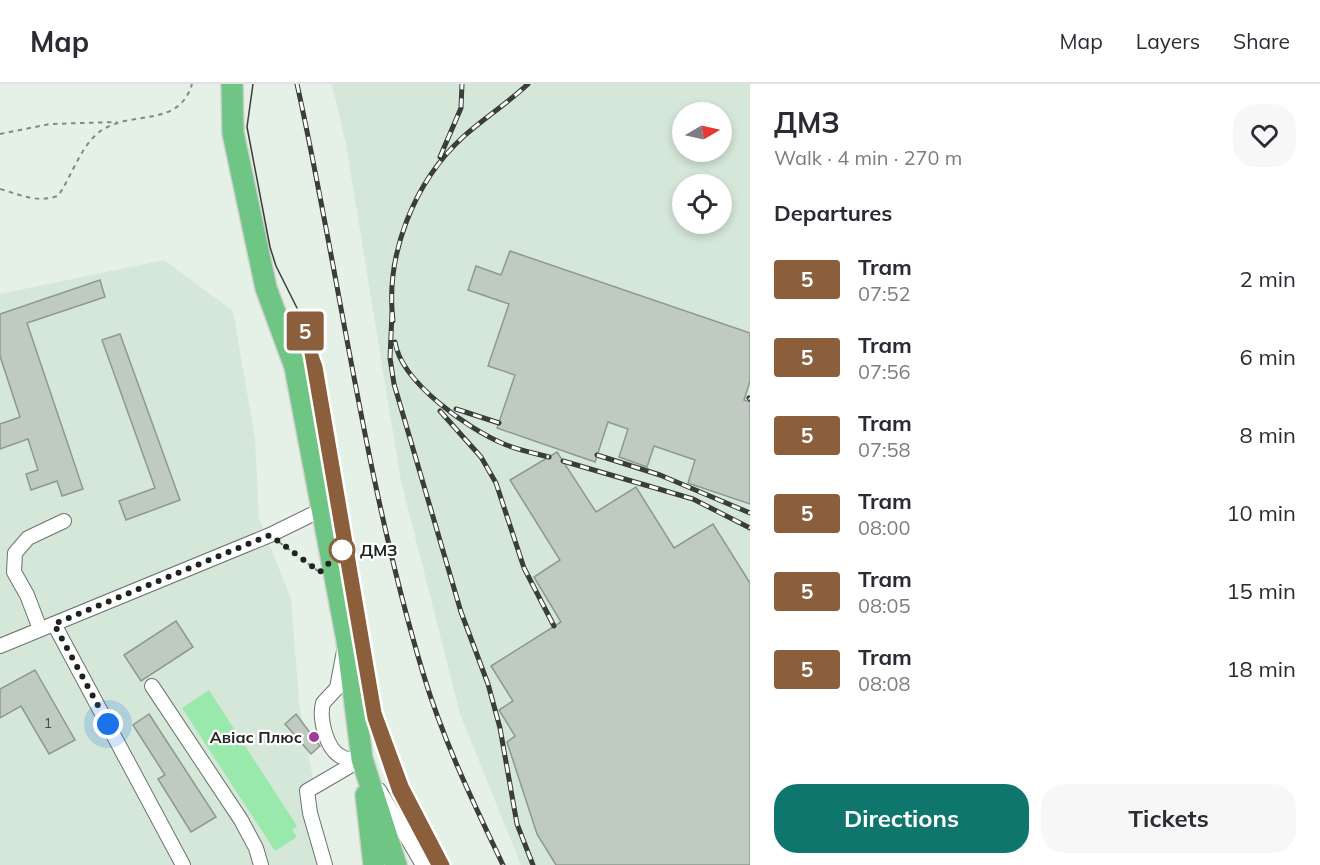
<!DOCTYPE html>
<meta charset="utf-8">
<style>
body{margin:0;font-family:Mulish,sans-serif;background:#f7f7f7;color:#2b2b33;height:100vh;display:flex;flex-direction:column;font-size:22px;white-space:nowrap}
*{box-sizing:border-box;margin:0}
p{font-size:20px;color:#7c7c81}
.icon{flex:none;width:33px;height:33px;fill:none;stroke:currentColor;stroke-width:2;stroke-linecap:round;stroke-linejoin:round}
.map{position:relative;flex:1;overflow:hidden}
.side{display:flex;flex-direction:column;background:#fff;width:570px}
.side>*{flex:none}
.badge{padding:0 12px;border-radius:4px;font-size:21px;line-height:39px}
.needle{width:39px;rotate:81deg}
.controls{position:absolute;left:672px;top:18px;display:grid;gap:12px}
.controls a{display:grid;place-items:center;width:60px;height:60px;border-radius:50%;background:#fff;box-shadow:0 3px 9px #0003;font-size:30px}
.you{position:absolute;width:30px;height:30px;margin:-15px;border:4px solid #fff;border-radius:50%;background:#1a73e8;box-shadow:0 0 0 9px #1a73e833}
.map>.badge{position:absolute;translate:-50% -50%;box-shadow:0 0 0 3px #fff}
h2{padding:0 24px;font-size:22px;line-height:54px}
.round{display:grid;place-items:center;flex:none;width:63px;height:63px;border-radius:24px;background:#f7f7f7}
.overview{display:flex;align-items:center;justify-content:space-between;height:102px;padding:0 24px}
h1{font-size:28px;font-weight:700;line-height:45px}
.button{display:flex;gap:12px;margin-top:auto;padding:12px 24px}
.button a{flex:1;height:69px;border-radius:24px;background:#0f766e;color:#fff;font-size:24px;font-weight:700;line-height:69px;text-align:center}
.button a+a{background:#f7f7f7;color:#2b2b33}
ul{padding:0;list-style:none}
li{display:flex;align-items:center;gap:18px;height:78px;padding:0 24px}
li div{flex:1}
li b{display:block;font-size:22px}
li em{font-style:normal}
li .badge{min-width:66px;font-weight:700;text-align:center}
header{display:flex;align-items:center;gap:36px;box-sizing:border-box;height:84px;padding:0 30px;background:#fff;border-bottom:2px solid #e1e1e2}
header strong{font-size:28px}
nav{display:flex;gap:33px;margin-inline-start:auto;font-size:21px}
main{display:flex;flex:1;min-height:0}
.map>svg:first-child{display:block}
.built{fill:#d5e7d8;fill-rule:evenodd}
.water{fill:#9ae9ac}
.building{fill:#bfcbc1;stroke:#8d988f;stroke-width:1.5}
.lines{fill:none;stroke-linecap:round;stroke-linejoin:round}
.minor-casing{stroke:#6a746c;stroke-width:16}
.highway-casing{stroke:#cecfce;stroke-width:24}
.path{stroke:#828a83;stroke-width:2;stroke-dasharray:4.5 4.5;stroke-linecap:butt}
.minor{stroke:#fff;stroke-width:14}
.highway{stroke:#6ec584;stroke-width:21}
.tram{stroke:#393e39;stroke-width:1.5}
.rail-casing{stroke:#393e39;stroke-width:5}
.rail{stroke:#fff;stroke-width:3;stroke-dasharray:9;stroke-linecap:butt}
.line-casing{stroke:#fff;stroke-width:14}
.line{stroke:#8b5e3c;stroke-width:9}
.walk{stroke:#202420;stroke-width:6;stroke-dasharray:0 10.8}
.stop-dot{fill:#fff;stroke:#8b5e3c;stroke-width:3}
.poi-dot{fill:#a2399b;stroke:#fff;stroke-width:2}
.labels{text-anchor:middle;stroke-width:4.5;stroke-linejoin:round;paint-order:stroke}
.number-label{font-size:14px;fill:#484e48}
.stop-label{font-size:16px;font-weight:bold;fill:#202420;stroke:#fff;text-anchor:start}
.poi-label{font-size:16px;font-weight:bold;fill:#202420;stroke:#fff;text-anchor:end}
</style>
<header>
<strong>Map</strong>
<nav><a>Map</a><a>Layers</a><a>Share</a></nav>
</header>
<main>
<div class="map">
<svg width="750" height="781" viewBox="0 0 750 781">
<rect width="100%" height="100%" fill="#e5f1e7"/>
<g class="built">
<path d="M332,0h418v781h-229l-61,-151 -59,-233 -55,-336zM682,28h40v40h-40zM682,100h40v40h-40z"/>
<path d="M164,176l69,51 22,128 4,79 32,81 8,102 29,164h-328v-571z"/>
</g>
<path class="water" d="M209,606l88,136 -5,4 5,7 -22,14 -93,-143z"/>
<g class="building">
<path d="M510,167l240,82v48l-6,19 6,2v102l-62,-21 7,-23 -41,-14 -7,21 -28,-10 9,-28 -20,-7 -13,40 -98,-34 18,-53 -27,-9 21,-62 -41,-14 8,-24 25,9z"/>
<path d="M100,196l5,17 -78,26 56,166 -21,7 -5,-15 -26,9 -5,-16 12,-4 -10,-31 -28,10v-25l20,-7 -20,-61v-42z"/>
<path d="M120,250l60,166 -54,20 -7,-19 36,-13 -53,-148z"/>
<path d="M557,368l39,60 40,-25 38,61 39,-24 37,59v282h-194l-19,-31 -30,-92 8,-6 -16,-26 14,-9 -22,-35 70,-44 -27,-45 26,-17 -50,-80z"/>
<path d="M176,537l17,26 -52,34 -17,-26z"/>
<path d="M35,586l40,70 -26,14 -28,-48 -21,12v-29z"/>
<path d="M149,630l67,103 -25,15 -33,-53 7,-4 -32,-50z"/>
<path d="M296,630l24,32 -9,8 -26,-30z"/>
</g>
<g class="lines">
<g class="minor-casing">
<g id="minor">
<path d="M54,540l129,241"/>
<path d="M40,545l-13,-34 -13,-23 1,-19 13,-15 36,-17"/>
<path d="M0,562l270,-111 53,-26"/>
<path d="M344,567l-7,37 -14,15c-4,15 3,47 19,54 5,3 15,2 20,2"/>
<path d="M152,602l89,134 15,28 5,17"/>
<path d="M379,706l44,75"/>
<path d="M325,781l-15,-52 -3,-22 53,-31"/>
</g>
</g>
<g class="highway-casing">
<g id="highway">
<path d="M232,0l1,49 33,155 29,79 52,273 15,119 34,106"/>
<path d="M366,711l8,70"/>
</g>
</g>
<g class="path">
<path d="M0,50l50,-10 67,-2"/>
<path d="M0,105c22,6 35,14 58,7 14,-20 23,-52 44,-66 31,-20 77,-2 90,-46"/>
<path d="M279,458l39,29"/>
</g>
<use href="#minor" class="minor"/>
<use href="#highway" class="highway"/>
<path class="tram" d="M253,0l-6,43 23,120 6,19 27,54 69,398 25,74 39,73"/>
<g class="rail-casing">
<g id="rail">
<path d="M297,0c43,195 68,397 126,589 20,67 50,129 80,192"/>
<path d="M440,73l21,-49 1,-24"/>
<path d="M392,229l-2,45 4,26 67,228 27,72 12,44 17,96 16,41"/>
<path d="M393,237c-8,-66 21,-139 70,-184 21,-19 45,-34 65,-53"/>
<path d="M395,258c6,40 73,87 109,102 14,6 30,9 45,13"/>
<path d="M749,314l1,1"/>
<path d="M456,325l43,14"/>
<path d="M440,327l41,46 15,26 28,85 30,58"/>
<path d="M597,371l63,20 90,38"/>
<path d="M563,377l130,38 57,29"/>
</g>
</g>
<use href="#rail" class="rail"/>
</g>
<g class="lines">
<g class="line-casing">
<path id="line" d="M436,781l-39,-73 -25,-74 -67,-388 13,37 59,346 27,73 41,79"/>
</g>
<use href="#line" class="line"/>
<path class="walk" d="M108,640l-54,-100 216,-89 50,37 22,-22"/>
</g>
<circle class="stop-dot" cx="342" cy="466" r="12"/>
<circle class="poi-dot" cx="314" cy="653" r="6"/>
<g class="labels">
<g class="number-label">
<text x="48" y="644">1</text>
</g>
<g class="stop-label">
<text x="360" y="472">ДМЗ</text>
</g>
<g class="poi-label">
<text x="302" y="659">Авіас Плюс</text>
</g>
</g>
</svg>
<div class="controls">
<a><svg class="needle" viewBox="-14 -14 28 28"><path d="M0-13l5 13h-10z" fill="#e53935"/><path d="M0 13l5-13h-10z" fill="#7c7c81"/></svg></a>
<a><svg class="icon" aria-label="locate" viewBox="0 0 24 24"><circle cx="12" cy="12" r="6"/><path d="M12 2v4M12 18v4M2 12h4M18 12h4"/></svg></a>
</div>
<div class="you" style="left:108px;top:640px"></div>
<b class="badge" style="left:305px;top:247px;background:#8b5e3c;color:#fff">5</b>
</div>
<section class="side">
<div class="overview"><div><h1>ДМЗ</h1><p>Walk · 4 min · 270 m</p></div><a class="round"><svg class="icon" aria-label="heart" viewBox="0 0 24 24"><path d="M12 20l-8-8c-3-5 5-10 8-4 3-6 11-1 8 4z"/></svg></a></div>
<h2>Departures</h2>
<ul>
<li><span class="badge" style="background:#8b5e3c;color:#fff">5</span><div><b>Tram</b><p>07:52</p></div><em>2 min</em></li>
<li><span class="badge" style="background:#8b5e3c;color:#fff">5</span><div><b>Tram</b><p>07:56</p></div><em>6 min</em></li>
<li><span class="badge" style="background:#8b5e3c;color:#fff">5</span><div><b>Tram</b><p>07:58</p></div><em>8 min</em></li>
<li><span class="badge" style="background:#8b5e3c;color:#fff">5</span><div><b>Tram</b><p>08:00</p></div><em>10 min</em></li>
<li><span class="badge" style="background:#8b5e3c;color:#fff">5</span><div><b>Tram</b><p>08:05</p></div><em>15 min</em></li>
<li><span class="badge" style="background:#8b5e3c;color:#fff">5</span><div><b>Tram</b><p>08:08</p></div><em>18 min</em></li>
</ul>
<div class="button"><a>Directions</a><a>Tickets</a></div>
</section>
</main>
